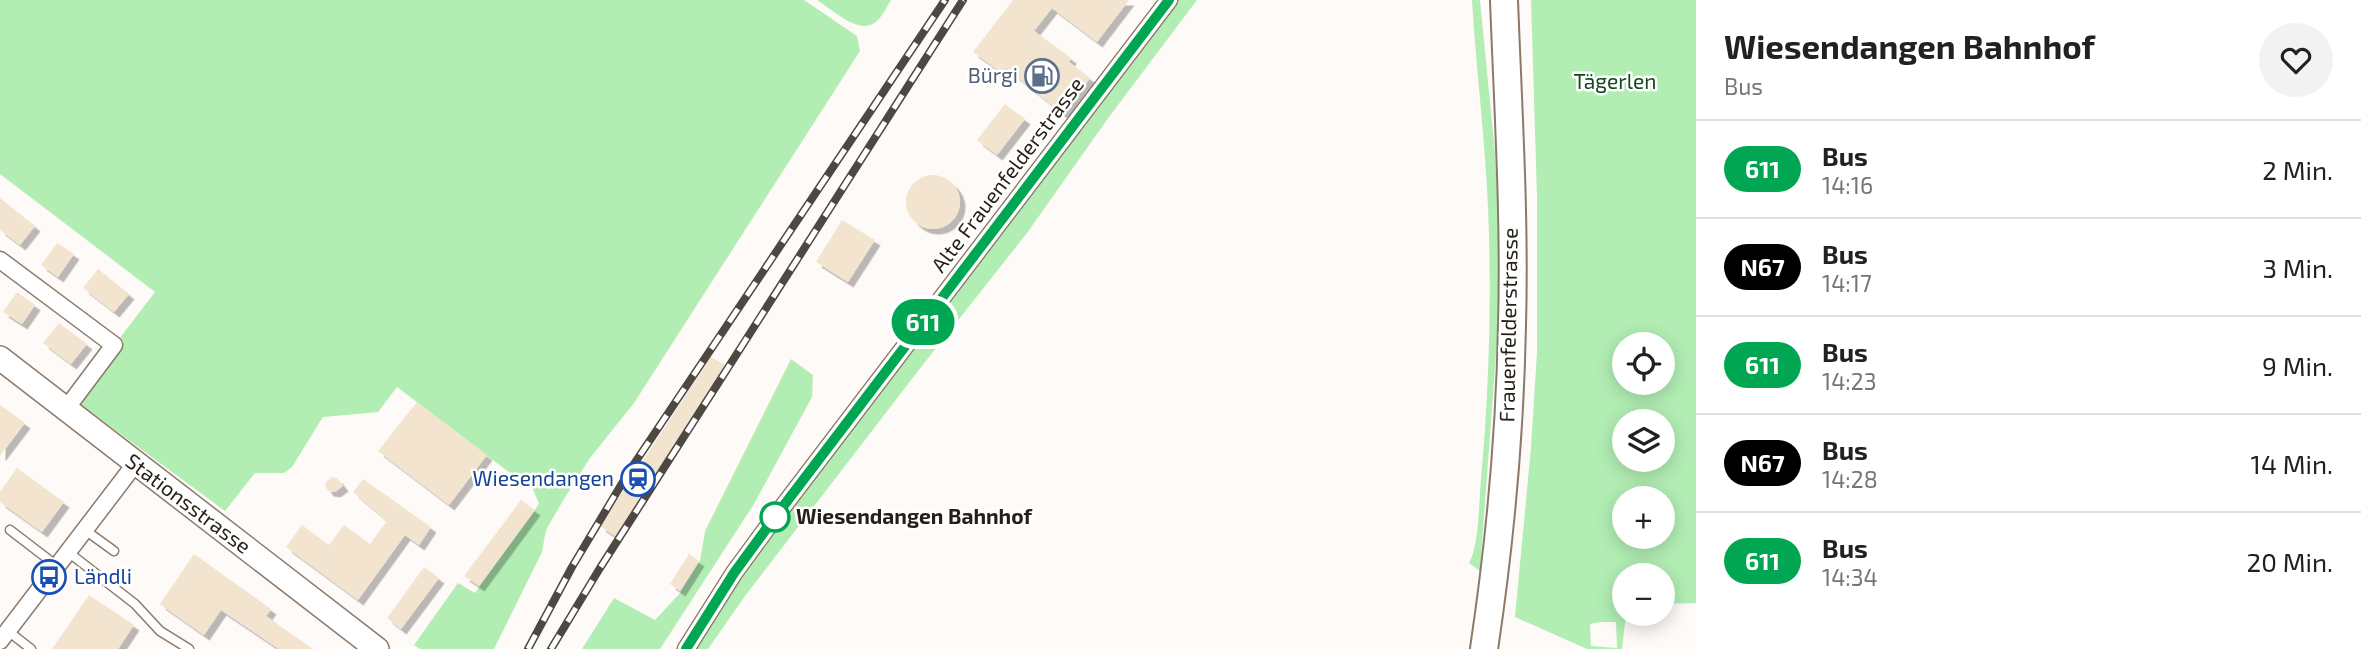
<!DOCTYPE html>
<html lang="de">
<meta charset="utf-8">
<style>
body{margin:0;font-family:"Exo 2",sans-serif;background:#f2f2f2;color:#202124;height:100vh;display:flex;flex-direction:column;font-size:26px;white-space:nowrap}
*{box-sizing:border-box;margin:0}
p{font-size:23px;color:#757577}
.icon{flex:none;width:38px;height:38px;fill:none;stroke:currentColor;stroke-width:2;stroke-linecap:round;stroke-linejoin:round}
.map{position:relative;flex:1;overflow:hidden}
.sheet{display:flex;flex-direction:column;background:#fff;width:665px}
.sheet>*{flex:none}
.badge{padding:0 14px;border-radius:23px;font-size:24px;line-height:46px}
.buttons{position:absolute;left:1612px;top:332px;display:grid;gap:14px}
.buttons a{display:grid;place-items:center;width:63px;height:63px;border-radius:50%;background:#fff;box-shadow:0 4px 18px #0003;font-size:35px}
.map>.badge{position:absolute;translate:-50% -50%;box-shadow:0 0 0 4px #fff}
.round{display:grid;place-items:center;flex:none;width:74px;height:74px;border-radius:37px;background:#f2f2f2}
.overview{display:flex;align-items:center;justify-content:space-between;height:119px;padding:0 28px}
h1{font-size:33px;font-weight:700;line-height:52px}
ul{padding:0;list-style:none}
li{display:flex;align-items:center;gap:21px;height:98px;padding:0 28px;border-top:2px solid #e0e0e0}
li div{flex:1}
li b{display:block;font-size:26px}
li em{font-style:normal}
li .badge{min-width:77px;font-weight:700;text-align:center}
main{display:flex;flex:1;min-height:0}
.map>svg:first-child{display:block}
.green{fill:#b2eeb4;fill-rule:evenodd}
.building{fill:#f3e4d0;filter:url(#shadow)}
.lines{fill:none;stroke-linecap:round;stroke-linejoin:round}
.service-casing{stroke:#8b7a6b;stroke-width:11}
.minor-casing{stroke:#8b7a6b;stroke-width:19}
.secondary-casing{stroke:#8b7a6b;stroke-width:26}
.primary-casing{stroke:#8b7a6b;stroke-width:30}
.service{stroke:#fff;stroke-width:8}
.minor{stroke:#fff;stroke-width:16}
.secondary{stroke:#fff;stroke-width:23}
.primary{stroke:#fff;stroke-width:26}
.rail-casing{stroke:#4e4842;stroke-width:8}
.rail{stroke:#fff;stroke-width:5;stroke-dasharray:16;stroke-linecap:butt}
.line-casing{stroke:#fff;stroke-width:16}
.line{stroke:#00a651;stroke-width:10}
.stop-dot{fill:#fff;stroke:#00a651;stroke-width:3.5}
.labels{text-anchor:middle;stroke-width:5;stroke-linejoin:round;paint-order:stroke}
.service-label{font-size:21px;fill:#4e5e75;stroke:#fff;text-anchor:end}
.park-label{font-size:21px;fill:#15481b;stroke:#fff}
.street-label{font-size:21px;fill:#251f18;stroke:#fff}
.transit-label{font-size:21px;fill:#164399;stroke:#fff;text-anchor:end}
.stop-label{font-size:21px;font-weight:bold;fill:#251f18;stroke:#fff;text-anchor:start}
</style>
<main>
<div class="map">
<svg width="1696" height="649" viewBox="0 0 1696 649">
<defs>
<filter id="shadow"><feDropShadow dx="5.5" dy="5.5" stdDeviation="0" flood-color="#0004"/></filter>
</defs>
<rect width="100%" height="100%" fill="#fefaf7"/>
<g class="green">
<path d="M0,0h804l53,36 3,15 -226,352 -44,55 -26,41 -18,31 -4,22 -48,97h-74l-6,-4 44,-62 17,10 64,-89 -8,-20 -25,-14 -109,-83 -19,25 -55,5 -31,50 -8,6h-29l-30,38 -152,-112 82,-107 -155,-118z"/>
<path d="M817,0h74c-4,6 -8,15 -13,20 -17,18 -45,-10 -61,-20z"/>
<path d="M1169,0h28l-88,117 -82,116 -109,138 -173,225 -37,53h-25z"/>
<path d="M1472,0h8l15,153 3,62v111l-18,245 -11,-8c10,-16 10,-63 12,-84 8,-90 11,-181 7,-272 -3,-69 -12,-138 -16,-207z"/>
<path d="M1531,0h165v603l-33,1 -1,-28h-38v38h2l-4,35h-35l-72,-32 16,-170 6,-95v-155zM1624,345h38v38h-38zM1624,422h38v38h-38zM1624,499h38v38h-38zM1601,622h15l1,26 -26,-2 -1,-22z"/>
<path d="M791,359l22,16 -1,22 -58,107 -94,145h-78l32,-51 41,22 25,-27 20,-32 5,-30z"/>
</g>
<g class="building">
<path d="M1013,0h116l-32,42 -45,-34 -18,23 37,27 -2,4 21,16 -27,36 -57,-46 -4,5 -29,-21z"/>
<path d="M1005,104l20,15 -28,36 -20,-15z"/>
<circle cx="933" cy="202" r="27"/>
<path d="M0,198l35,28 -15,19 -20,-15z"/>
<path d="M842,220l33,20 -27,42 -32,-20z"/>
<path d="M57,243l17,11 -16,23 -17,-12z"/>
<path d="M98,269l31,25 -15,18 -31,-24z"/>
<path d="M17,292l18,13 -13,19 -19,-12z"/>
<path d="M59,323l28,21 -16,20 -28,-21z"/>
<path d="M711,357l14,8 -110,171 -15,-10z"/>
<path d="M417,402l70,53 -38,50 -71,-54z"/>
<path d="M0,405l25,18 -25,33z"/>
<path d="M17,468l47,34 -22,30 -42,-30v-10z"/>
<path d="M332,477l5,1 6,8 -8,6 -7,-1 -3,-5 1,-4z"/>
<path d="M363,479l68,48 -12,18 -14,-10 -47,65 -72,-53 16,-22 27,20 15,-20 26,19 17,-23 -34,-29z"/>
<path d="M521,500l14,10 -56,76 -15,-10z"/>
<path d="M194,554l77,55 -5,7 47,33h-34l-58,-39 -17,25 -44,-31z"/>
<path d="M689,554l10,7 -19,30 -10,-7z"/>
<path d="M424,567l15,11 -38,51 -14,-11z"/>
<path d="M89,595l45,30 -16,24h-66z"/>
</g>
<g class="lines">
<g class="service-casing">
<g id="service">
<path d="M10,530l47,36"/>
<path d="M85,530l29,21"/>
<path d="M68,552l67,52 25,27 29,18"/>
<path d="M8,631l23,18"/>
</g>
</g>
<g class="minor-casing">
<g id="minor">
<path d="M0,260l114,85 -48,64"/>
<path d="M0,641l135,-177"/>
<path d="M686,649l48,-76 41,-56 394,-517"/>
</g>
</g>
<g class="secondary-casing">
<path id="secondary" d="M0,358l377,291"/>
</g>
<g class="primary-casing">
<path id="primary" d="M1484,649c16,-107 26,-215 28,-324 3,-108 -4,-217 -8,-325"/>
</g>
<use href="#service" class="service"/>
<use href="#minor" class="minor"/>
<use href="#secondary" class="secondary"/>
<use href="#primary" class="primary"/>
<g class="rail-casing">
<g id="rail">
<path d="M528,649l44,-82 58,-97 315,-470"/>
<path d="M551,649l49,-81 363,-568"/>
</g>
</g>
<use href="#rail" class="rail"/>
</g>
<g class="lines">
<g class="line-casing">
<path id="line" d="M686,649l48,-76 41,-56 394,-517"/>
</g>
<use href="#line" class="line"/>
</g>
<defs>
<g id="fuel-ring" transform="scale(1.75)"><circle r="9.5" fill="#fff" stroke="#5c6f8a" stroke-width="1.5"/><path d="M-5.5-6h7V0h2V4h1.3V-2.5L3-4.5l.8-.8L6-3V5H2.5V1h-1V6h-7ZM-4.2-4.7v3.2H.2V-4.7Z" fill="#5c6f8a"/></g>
<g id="station-ring" transform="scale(1.75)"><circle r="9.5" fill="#fff" stroke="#1a4fb4" stroke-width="1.5"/><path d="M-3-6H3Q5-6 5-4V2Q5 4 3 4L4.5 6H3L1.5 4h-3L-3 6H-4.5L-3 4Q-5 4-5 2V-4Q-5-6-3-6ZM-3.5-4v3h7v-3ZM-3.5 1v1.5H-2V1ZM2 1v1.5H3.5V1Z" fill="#1a4fb4"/></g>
<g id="bus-ring" transform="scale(1.75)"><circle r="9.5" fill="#fff" stroke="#1a4fb4" stroke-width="1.5"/><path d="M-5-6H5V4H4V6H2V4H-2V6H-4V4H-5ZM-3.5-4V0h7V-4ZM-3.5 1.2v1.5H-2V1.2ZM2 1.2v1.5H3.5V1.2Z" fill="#1a4fb4"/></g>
</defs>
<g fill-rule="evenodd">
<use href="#fuel-ring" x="1042" y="76"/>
<use href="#station-ring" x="638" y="479"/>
<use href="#bus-ring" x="49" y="577"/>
</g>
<circle class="stop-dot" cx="775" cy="517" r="14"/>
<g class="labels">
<g class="service-label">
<text x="1018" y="83">Bürgi</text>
</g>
<g class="park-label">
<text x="1615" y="89">Tägerlen</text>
</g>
<g class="street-label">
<text transform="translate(1008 175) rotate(-53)" y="7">Alte Frauenfelderstrasse</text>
<text transform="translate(1509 325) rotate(-89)" y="7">Frauenfelderstrasse</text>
<text transform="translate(188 504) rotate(37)" y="7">Stationsstrasse</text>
</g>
<g class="transit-label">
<text x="614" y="486">Wiesendangen</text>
<text x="74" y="584" text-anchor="start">Ländli</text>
</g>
<g class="stop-label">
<text x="796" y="524">Wiesendangen Bahnhof</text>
</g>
</g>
</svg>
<div class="buttons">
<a><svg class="icon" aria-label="locate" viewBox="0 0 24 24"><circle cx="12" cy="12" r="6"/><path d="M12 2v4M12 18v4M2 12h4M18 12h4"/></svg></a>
<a><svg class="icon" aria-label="layers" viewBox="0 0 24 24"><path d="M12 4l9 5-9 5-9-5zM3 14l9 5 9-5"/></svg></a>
<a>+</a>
<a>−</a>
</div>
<b class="badge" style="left:923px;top:322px;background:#00a651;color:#fff">611</b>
</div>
<section class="sheet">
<div class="overview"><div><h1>Wiesendangen Bahnhof</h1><p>Bus</p></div><a class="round"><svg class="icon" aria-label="heart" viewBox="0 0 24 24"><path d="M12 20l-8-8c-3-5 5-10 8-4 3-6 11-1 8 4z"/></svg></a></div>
<ul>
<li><span class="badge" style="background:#00a651;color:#fff">611</span><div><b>Bus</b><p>14:16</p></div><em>2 Min.</em></li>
<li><span class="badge" style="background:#000;color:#fff">N67</span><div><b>Bus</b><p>14:17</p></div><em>3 Min.</em></li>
<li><span class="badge" style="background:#00a651;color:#fff">611</span><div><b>Bus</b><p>14:23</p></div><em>9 Min.</em></li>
<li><span class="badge" style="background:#000;color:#fff">N67</span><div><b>Bus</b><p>14:28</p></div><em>14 Min.</em></li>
<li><span class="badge" style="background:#00a651;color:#fff">611</span><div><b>Bus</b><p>14:34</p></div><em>20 Min.</em></li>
</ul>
</section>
</main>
